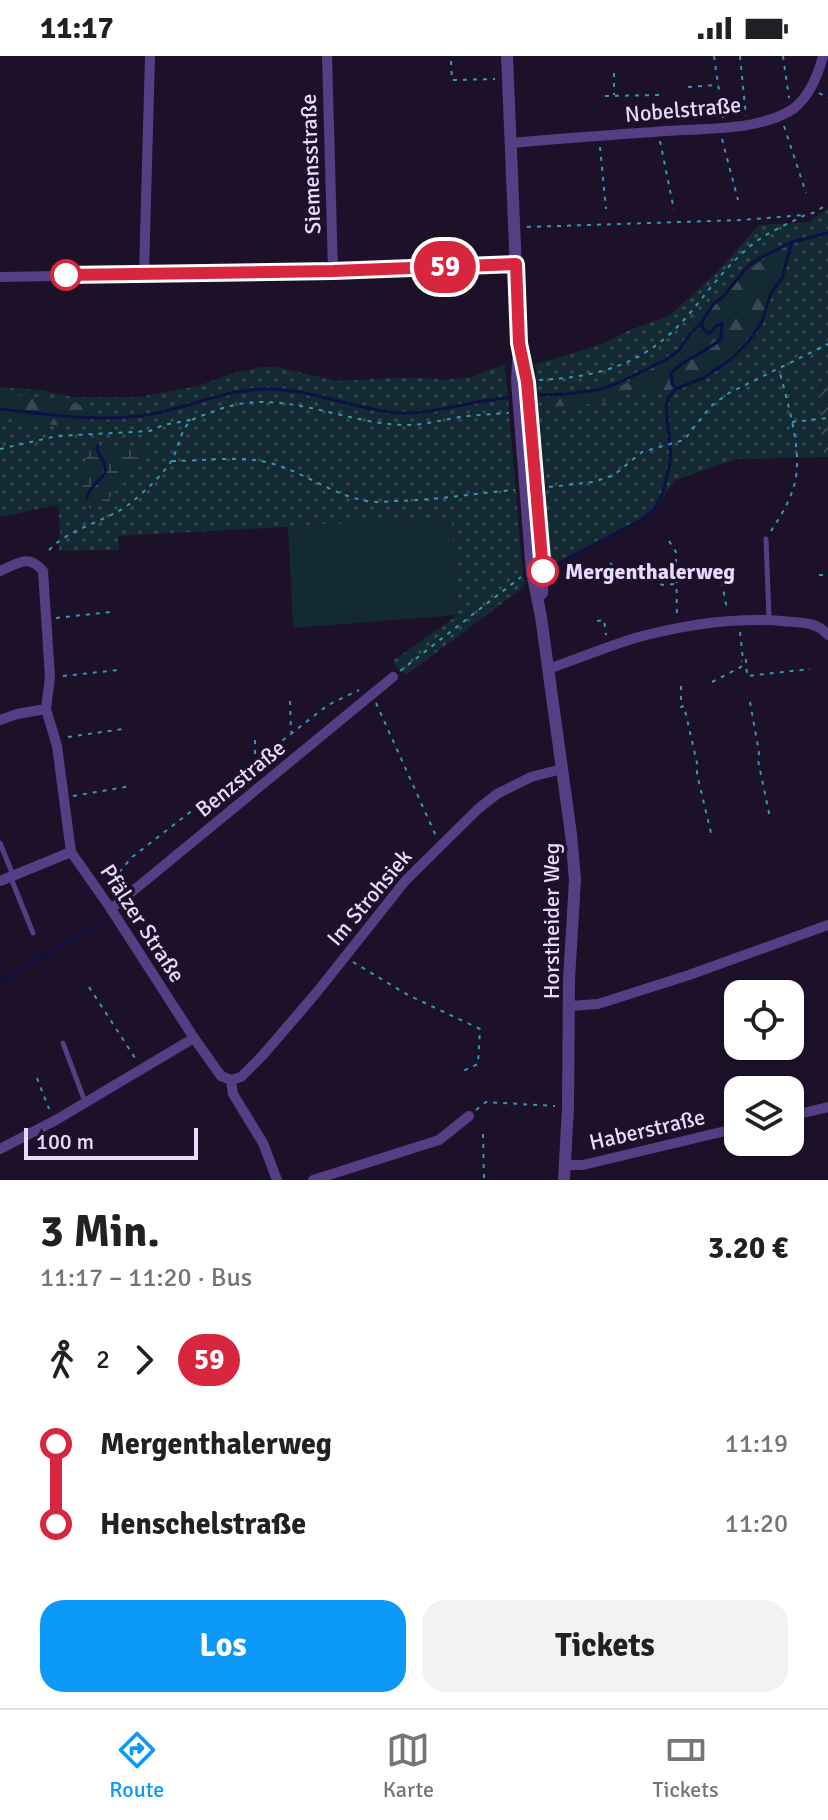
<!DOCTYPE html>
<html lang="de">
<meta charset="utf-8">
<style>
body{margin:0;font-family:Signika,sans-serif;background:#f2f2f2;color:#202124;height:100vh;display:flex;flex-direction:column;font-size:30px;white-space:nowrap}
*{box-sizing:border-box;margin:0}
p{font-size:26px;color:#757577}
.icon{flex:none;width:44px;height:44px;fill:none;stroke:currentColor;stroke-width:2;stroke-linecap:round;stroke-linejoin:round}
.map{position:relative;height:1124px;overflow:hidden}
.details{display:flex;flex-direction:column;background:#fff;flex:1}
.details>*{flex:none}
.badge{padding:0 16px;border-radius:26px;font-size:28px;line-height:52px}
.tools{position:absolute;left:724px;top:924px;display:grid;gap:16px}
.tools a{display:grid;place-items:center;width:80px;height:80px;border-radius:16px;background:#fff;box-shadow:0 2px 6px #0004;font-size:40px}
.scale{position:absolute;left:24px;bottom:20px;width:174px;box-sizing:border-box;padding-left:8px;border:4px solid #e8d9fe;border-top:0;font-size:22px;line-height:28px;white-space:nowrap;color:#e8d9fe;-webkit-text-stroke:6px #1c1128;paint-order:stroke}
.map>.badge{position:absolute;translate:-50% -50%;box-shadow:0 0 0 4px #fff}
.legs{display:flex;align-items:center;gap:12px;height:88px;padding:0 40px;font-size:26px}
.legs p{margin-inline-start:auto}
.headline{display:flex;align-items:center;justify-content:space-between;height:136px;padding:0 40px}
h1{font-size:44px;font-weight:800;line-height:60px}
.primary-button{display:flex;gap:16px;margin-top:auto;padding:16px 40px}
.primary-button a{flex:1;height:92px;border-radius:24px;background:#0c98f7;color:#fff;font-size:32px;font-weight:800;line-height:92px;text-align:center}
.primary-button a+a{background:#f2f2f2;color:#202124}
ul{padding:0 40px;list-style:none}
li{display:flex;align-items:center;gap:28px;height:80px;font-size:30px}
li i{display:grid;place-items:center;width:12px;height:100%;margin:0 10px;background:currentColor}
li i::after{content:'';width:20px;height:20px;margin:-10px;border:6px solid;border-radius:50%;background:#fff}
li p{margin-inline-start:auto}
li:first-child i{background:linear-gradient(#0000 50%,currentColor 0)}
li:last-child i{background:linear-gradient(currentColor 50%,#0000 0)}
.status{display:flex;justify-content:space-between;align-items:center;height:56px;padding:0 40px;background:#fff;direction:ltr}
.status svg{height:22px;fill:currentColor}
.menu{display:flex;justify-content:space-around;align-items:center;height:112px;border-top:2px solid #e0e0e0;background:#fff;font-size:22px;color:#757577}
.menu a{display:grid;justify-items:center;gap:4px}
.menu .selected{color:#0c98f7}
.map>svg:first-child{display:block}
.grass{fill:url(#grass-dots)}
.forest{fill:url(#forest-firs)}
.wetland{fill:url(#wetland-marsh)}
.garden{fill:url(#garden-furrows)}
.pitch{fill:#142a32}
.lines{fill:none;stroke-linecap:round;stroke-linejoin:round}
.stream{stroke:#0c1045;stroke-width:3}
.path{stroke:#3497b7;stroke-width:2;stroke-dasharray:4 6;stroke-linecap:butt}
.service{stroke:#563e85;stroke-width:5}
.minor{stroke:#563e85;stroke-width:10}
.tertiary{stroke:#563e85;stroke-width:12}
.line-1-casing{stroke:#fff;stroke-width:18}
.line-1{stroke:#d7263d;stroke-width:12}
.stop-1-dot{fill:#fff;stroke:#d7263d;stroke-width:4}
.labels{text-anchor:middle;stroke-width:7;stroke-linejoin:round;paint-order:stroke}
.street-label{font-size:22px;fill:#e8d9fe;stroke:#1c1128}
.stop-label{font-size:22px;font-weight:bold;fill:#e8d9fe;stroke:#1c1128;text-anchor:start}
</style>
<div class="status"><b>11:17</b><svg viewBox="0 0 49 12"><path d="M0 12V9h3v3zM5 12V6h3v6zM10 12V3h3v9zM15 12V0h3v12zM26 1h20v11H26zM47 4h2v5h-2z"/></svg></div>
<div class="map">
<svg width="828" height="1124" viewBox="0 0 828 1124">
<defs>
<pattern id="grass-dots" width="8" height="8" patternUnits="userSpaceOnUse" patternTransform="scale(2)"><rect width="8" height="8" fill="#142a32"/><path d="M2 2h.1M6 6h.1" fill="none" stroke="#364851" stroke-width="1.8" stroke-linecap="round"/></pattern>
<pattern id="forest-firs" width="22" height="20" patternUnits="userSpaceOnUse" patternTransform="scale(2)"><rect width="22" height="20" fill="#142a32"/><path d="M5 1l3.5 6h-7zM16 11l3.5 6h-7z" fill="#364851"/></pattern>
<pattern id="wetland-marsh" width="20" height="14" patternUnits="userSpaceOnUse" patternTransform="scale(2)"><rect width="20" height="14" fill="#142a32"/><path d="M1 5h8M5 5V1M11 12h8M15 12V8" fill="none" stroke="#364851"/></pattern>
<pattern id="garden-furrows" width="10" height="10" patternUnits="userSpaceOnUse" patternTransform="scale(2)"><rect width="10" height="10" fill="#142a32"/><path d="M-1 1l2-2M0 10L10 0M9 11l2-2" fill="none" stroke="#364851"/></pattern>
</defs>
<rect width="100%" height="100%" fill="#1c1128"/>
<g class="grass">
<path d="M828,152v172l-7,1 -2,19 5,57 -87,2 -61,21 -8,9 -13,22 -16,11 -87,45 -17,-203 65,-19 32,-16 37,-13 47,-43 43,-48 50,-3z"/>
<path d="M505,308l19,223 -118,88 -12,-11v-4l64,-45 -7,-97 -333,18 1,14 -60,1 1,-16 -2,-30 -58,12v-130l41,3 32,7h66l59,-11 33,-12 30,-7h16l59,14 57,-3h34l19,2 25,-3z"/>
</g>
<g class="forest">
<path d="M790,188l-9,32 -12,16 -9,31 -30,35 -25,17 -49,21 -26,-6 -31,13 -50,4 -4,-5 3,-5 66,-7 67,-38 34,-47 9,-7 24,-29z"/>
<path d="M0,337l35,4 51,9 2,18 -34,1 -54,-4z"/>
</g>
<path class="wetland" d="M134,391l13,2 3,5 -5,9 -10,6 -11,14 -18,18 -15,8 -7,-4c-2,-21 -5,-37 7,-56z"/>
<path class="garden" d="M828,324v77h-4l-5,-57 2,-19z"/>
<path class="pitch" d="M451,462l7,97 -165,13 -5,-102z"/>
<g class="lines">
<g class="stream">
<path d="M676,333l-4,-5 -1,-11c14,-15 34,-20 50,-34l1,-16 -6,3 -7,8 -6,-6 -1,-5"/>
<path d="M539,339l28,-1 31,-4 18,-6 51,-25 12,-9 11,-16 12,-12 11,-18 10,-7 23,-29 12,-9 34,-17 36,-9"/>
<path d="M0,353c49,6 97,13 146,6 41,-6 78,-26 120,-26 45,0 87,20 132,24 33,2 75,-13 109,-15"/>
<path d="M87,442c7,-25 31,-16 10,-48l1,-5"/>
<path d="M557,508l82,-43 15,-11 9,-17 6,-26 2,-10 -5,-50 3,-10 7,-8 29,-12 26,-18 16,-16 14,-19 10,-31 11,-15 10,-36"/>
<path d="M0,926l106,-63"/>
</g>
<g class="path">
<path d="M714,0l9,62"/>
<path d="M740,0l6,60"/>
<path d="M783,0l6,42"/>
<path d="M451,5l1,19 43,-1"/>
<path d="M614,17v22"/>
<path d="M688,31l29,-2"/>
<path d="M819,37l9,5"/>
<path d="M605,40l56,-1"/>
<path d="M784,70l22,67"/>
<path d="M722,83l16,61"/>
<path d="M660,85l14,69"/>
<path d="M600,91l6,62"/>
<path d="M527,171l215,-7 62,-5"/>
<path d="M539,324c63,-3 109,-17 151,-67 18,-22 35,-45 57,-64 16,-15 39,-24 58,-34l8,-2 15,-9"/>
<path d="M792,366l36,-4"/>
<path d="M0,393l57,-13 93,-5 13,-6 28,-5"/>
<path d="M172,405c32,0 66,-6 98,2 34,9 62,32 97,38 10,2 21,0 31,0 39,-1 78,-8 117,-11"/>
<path d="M549,431l44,-5 21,-7 28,-23 42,-12 27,-34 18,-13 99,-49"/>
<path d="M771,475c9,-14 18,-28 23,-45 10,-33 -7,-84 -15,-117"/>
<path d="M669,485l7,11 1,66"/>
<path d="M49,494c22,-23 58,-28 83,-48 12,-10 30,-27 38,-39 9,-13 9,-33 22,-43 6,-4 16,-6 23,-9 64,-26 126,13 191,14 18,0 36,-5 54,-8 16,-2 32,-3 49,-4"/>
<path d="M610,507l18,18 25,-3 9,7 13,-1"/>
<path d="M720,516l7,38"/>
<path d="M819,519h9"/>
<path d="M56,562l54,-6"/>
<path d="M597,565l7,-1 2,15"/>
<path d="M740,576l3,28h3l1,16 63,-7"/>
<path d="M400,615l121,-94"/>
<path d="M63,620l55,-6"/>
<path d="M712,626l29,-15 -1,-6h2"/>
<path d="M681,630v21l3,-1 13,57v11l14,59"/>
<path d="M290,645l1,31"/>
<path d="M750,646l9,50 -1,8 12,58"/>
<path d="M376,647l60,133"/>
<path d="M68,681l55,-8"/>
<path d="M255,684v19"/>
<path d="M73,740l58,-10"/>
<path d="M113,834v-10l18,-22 197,-153 31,-15"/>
<path d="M353,906l55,33 72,34 -2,35 -15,7v4"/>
<path d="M89,931l48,74"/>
<path d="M37,1022l12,31"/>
<path d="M476,1054l10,-8 69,4"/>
<path d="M483,1078l1,46"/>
</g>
<g class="service">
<path d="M766,483l3,79"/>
<path d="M0,787l13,32"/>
<path d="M11,822l22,55"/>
<path d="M63,987l22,59"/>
</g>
<g class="minor">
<path d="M327,0l6,215"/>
<path d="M511,87c52,-5 103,-8 155,-12 38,-3 94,0 127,-22 16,-12 25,-34 30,-53"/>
<path d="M144,217l6,-217"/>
<path d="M0,221l333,-6 183,-7"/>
<path d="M0,515c18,-7 28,-18 43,0l7,106 -4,32 11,37 14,106 40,57 83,129 27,38 10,4 2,14 30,49 14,37"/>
<path d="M548,613c29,-10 58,-22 87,-31 48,-13 99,-21 147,-17 17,2 35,0 46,14"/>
<path d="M0,664l17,-6 29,-5"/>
<path d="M0,825l71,-29"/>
<path d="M111,853l282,-232"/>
<path d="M570,950l28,-2 91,-29 139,-50"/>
<path d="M231,1024l10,-3 22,-22 54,-63 89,-112 72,-71 19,-15 34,-17 31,-8"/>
<path d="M790,1060l38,-9"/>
<path d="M0,1093l56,-29 138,-82"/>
<path d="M565,1109h18l155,-37"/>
<path d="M313,1124l126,-40 30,-24"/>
</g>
<g class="tertiary">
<path d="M507,0l12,287 -2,39 15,190 9,45 30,217 4,46 -6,99 -1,128 -4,73"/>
<path d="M523,305l4,21 16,189 -1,22"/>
</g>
</g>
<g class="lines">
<g class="line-1-casing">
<path id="line-1" d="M66,219l267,-4 183,-7 3,79 8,39 16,189"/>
</g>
<use href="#line-1" class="line-1"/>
</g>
<g class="stop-1-dot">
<circle cx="66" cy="219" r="14"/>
<circle cx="543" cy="515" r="14"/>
</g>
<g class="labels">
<g class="street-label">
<text transform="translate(683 53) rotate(-5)" y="8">Nobelstraße</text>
<text transform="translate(310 108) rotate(-92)" y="8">Siemensstraße</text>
<text transform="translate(240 722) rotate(-39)" y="8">Benzstraße</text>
<text transform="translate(369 841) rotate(-50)" y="8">Im Strohsiek</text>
<text transform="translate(551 865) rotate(-90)" y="8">Horstheider Weg</text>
<text transform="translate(143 867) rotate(57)" y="8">Pfälzer Straße</text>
<text transform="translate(647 1073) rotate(-13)" y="8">Haberstraße</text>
</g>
<g class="stop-label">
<text x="565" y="523">Mergenthalerweg</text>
</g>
</g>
</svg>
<div class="tools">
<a><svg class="icon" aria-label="locate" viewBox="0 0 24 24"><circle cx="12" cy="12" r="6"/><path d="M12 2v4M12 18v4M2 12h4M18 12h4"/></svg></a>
<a><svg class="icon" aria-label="layers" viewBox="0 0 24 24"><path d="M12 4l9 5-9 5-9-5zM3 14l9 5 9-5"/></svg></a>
</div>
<div class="scale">100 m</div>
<b class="badge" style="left:445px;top:211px;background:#d7263d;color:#fff">59</b>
</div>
<section class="details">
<div class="headline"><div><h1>3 Min.</h1><p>11:17 – 11:20 · Bus</p></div><b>3.20 €</b></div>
<div class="legs"><svg class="icon" aria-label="walk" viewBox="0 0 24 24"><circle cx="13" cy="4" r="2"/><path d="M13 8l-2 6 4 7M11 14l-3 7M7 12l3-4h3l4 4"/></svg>2<svg class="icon" aria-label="forward" viewBox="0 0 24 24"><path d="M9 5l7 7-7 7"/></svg><b class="badge" style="background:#d7263d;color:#fff">59</b></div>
<ul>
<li><i style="color:#d7263d"></i><b>Mergenthalerweg</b><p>11:19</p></li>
<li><i style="color:#d7263d"></i><b>Henschelstraße</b><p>11:20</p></li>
</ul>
<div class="primary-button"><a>Los</a><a>Tickets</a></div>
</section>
<nav class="menu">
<a class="selected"><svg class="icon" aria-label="directions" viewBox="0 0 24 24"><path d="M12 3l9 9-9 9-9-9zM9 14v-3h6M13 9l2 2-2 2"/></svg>Route</a>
<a><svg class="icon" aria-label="map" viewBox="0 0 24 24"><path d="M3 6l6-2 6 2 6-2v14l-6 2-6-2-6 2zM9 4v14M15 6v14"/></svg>Karte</a>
<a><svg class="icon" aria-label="tickets" viewBox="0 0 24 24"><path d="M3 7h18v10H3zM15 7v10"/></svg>Tickets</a>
</nav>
